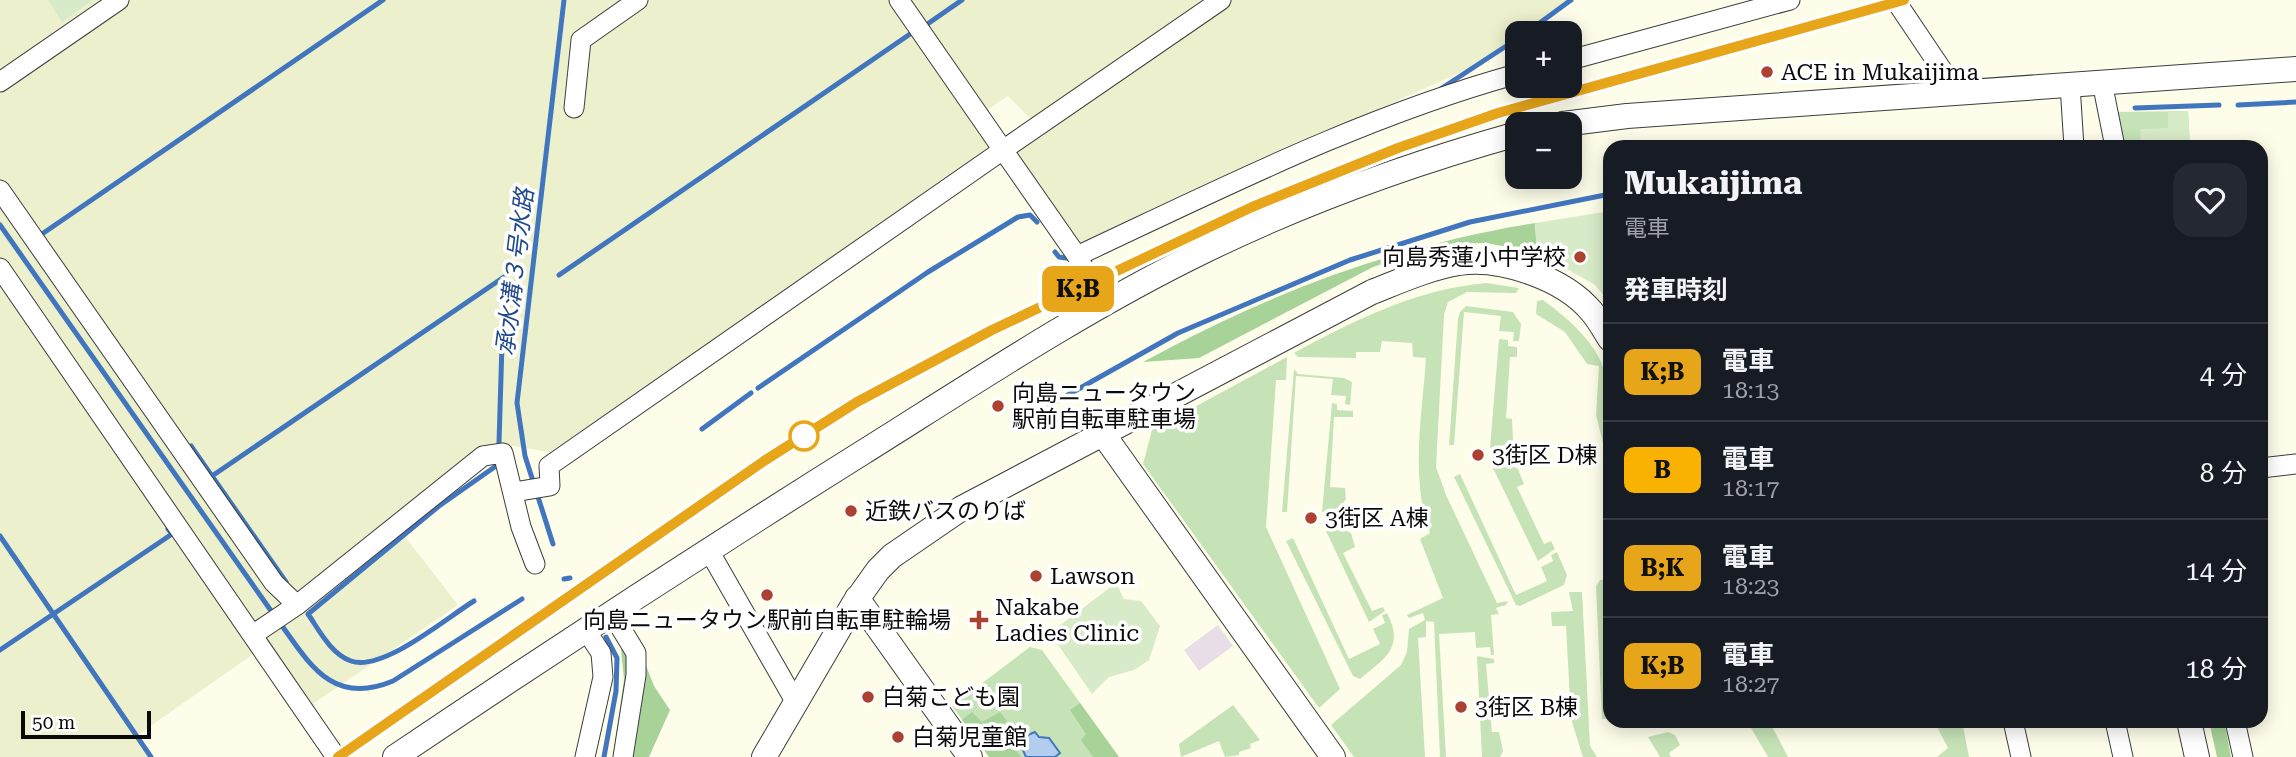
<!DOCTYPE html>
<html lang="ja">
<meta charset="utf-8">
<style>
body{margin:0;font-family:"Roboto Serif","Noto Sans JP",serif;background:#242831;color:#f1f3f6;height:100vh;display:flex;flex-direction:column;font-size:26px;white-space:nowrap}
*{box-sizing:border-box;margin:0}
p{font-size:23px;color:#9ea1a6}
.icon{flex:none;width:38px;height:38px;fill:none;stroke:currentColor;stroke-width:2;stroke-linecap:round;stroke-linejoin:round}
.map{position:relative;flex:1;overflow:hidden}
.drawer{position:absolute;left:1603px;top:140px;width:665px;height:588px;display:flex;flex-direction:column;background:#171b24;border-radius:21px;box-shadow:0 4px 18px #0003}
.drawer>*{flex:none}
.badge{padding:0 14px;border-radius:10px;font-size:24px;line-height:46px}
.buttons{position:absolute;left:1505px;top:21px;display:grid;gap:14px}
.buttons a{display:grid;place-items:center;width:77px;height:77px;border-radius:14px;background:#171b24;box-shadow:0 4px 18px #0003;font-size:35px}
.scale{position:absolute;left:21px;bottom:18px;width:130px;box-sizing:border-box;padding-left:7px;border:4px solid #0a0a0a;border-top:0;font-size:19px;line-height:24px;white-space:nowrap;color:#0a0a0a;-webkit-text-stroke:5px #fff;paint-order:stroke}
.map>.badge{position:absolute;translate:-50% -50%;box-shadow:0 0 0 4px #fff}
h2{padding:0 21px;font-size:26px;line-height:63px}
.round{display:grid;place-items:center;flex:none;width:74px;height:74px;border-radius:21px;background:#242831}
.overview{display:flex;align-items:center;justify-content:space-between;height:119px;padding:0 21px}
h1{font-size:33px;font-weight:700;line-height:52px}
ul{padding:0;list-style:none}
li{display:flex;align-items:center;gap:21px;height:98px;padding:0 21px;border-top:2px solid #363941}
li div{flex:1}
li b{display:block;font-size:26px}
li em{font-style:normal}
li .badge{min-width:77px;font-weight:700;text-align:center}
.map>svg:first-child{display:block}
.industrial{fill:#e8dee8}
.farmland{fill:#ecf0cc}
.green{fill:#c6e3b7}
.forest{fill:#a7d298}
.pitch{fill:#d8ebc8}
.water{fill:#b3cdef;stroke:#4176bf;stroke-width:2}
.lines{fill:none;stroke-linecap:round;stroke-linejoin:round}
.stream{stroke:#4176bf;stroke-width:5}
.minor-casing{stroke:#3d3d3d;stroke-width:21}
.tertiary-casing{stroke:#3d3d3d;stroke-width:26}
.minor{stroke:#fff;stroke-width:19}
.tertiary{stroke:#fff;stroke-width:24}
.rail-casing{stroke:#ab4131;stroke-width:8}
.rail{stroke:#fff;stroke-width:5;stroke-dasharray:16;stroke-linecap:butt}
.line-casing{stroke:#fff;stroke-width:16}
.line{stroke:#e7a61a;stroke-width:10}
.poi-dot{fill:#ab4131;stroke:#fff;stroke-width:2.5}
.stop-dot{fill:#fff;stroke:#e7a61a;stroke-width:3.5}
.labels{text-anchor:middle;stroke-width:7;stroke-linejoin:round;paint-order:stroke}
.poi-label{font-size:23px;fill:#0a0a0a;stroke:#fff;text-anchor:start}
.water-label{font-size:24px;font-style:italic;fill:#214a8e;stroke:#fff}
</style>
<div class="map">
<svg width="2296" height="757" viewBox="0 0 2296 757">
<rect width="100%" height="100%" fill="#fdfde9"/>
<path class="industrial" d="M1218,625l15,21 -34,25 -15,-21z"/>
<path class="farmland" d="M0,0h1569l-99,68 -389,175 -68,-88 30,-24 -35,-35 -33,22 19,34 -444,300 -55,-9 -16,7 -87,70 66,85 -160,109 -42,-62 -121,85 14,20h-149z"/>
<g class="green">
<path d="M2188,111l2,36h-67l-7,-35z"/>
<path d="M1486,283l33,5 -3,5 -49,-1 -19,10 -4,13 -8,152 10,28 51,108 11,-2 -2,4 -10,3 3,6 -8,1 3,40h-3l-1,-8 -14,1 -1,-16 -36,2 7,123h-6l-6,-135 -8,-1v16l-8,1 7,119h-71l-23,-32 70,-60 6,-13 2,-23 16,-9 -2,-7 -14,5 -2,-3 36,-17 -23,-59 10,-6c-20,-55 -8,-116 -4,-175l-13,-1 -1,-14 -30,-2 -2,11h-24v6l-58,-1 -4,-4c61,-33 123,-64 192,-70z"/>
<path d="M1543,300c77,57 67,83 67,171l-14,-56 3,-49 -12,-2 -22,-32 -29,-18 1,-13z"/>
<path d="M1466,306l47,6 8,12 -2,17h-6l1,-9 -15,-1 2,-15 -37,-4 -10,133h-5l9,-126 2,-7z"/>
<path d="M1499,339l9,1v6l9,1v10h-7l-4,61 6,1 1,21 -4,4 -19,4z"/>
<path d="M1287,357l-1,23h-10l-10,147 74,162 -21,19 -176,-244 9,-34z"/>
<path d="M1294,369l4,5 46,4 8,4 -2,23 -5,-1 1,-8 -15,-1 2,-16 -37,-3 -9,136h-5z"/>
<path d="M1332,403l5,1v6l16,1v6h-19l-4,70 15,1 1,11 -7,9 -17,4z"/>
<path d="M1510,465l8,4 6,15 -7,3 27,57 7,-3 4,8 -17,12 -45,-93z"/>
<path d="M1460,474l56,121 31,-14 -6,-14 12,-6 -2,-6 6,-3 10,23 -3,10 -44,21 -4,-1 -62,-128z"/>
<path d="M1340,528l11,5 4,14 -12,6 29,58 11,-4 2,4 -16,11 -43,-91z"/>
<path d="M1293,538l56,121 31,-15 -7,-15 12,-6 -3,-8 5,-2c18,35 -2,45 -27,66l-7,-3 -67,-135z"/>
<path d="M1610,579v6l-7,1 4,133h-5l-6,-133 4,-6z"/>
<path d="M1569,592h13l8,154 7,11h-14l-12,-38 -5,-93h-14l-1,-14 22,-1z"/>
<path d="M1030,647l12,3 77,107h-130l-37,-51z"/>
<path d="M1477,656l17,3v4l-8,1 6,68h7l4,19 -3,6h-18z"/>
<path d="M1233,705l27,35 -10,4 1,4 -12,4v3l-14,2 -6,-16 -38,16 -2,-13z"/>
<path d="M1747,721h22l19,36h-20z"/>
<path d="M1934,721h28l7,36h-32l11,-9z"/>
<path d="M1668,732l7,3 5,10 -11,8 2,4h-11l-12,-20z"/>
</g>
<g class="forest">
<path d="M1535,223l2,29 -52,-9 -32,1 -36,8 -44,15 -174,91 -56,4c126,-69 250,-116 392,-139z"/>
<path d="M635,637l19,49 16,24 -21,47h-36l11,-77 -3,-31z"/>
<path d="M1080,703l39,54h-26l-12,-17 5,-6 -16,-24z"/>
<path d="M972,712l10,10 18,-10 7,9 -7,6 21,30h-32l-27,-37z"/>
<path d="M2209,721h15l7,36h-14z"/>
</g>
<g class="pitch">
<path d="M48,0h45l-31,22z"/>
<path d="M2188,111l2,36h-49l-1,-18 28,-1v-16z"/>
<path d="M1610,211v92l-15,-18 -58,-33 -2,-29z"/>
<path d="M1116,583l8,16 17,2 19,25 -11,34 -15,10 -25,7 -17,17 -38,-55 1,-10z"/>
</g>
<path class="water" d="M1035,732l4,5 10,1 11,15 -5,4h-29l-8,-18z"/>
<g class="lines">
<g class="stream">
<path d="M926,25l36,-25"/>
<path d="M1526,33l45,-33"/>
<path d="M1439,90l78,-51"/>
<path d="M2238,105l58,-3"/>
<path d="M2135,108l84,-3"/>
<path d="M0,225l274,390"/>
<path d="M42,234l341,-234"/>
<path d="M1055,252l4,5 7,1"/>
<path d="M559,275l354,-243"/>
<path d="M758,388l170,-116 90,-55 12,-2 7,7"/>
<path d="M1050,405l128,-72 172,-73 120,-38 140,-28"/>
<path d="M702,429l49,-36"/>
<path d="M191,446l95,136"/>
<path d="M212,476l292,-199 -5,166"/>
<path d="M0,536l151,221"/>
<path d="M553,544l-28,-88 -8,-53 47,-403"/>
<path d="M564,579l6,-1"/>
<path d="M474,601c-28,17 -91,71 -123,60 -20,-7 -32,-31 -43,-47l131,-108 57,-40"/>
<path d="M280,623c30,42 53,83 113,58l129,-82"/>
<path d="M0,650l172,-116 -4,-5"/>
<path d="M604,757l12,-66 1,-33 -11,-21"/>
</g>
<g class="minor-casing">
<g id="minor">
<path d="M899,0l104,150 218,-150"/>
<path d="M1895,0l62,92"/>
<path d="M1570,60l220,-60"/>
<path d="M0,82l119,-82"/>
<path d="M2102,82l13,65"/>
<path d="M2070,85l4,62"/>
<path d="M574,108l7,-68 57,-40"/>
<path d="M0,190l274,393 23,22"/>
<path d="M1077,256c143,-67 287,-140 440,-182"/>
<path d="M0,268l336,489"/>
<path d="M2261,468l35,-4"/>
<path d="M514,492l36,-6 -1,-20 454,-316 74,106 28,49"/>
<path d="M708,549l87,152"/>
<path d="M611,612l25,41v22l-13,82"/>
<path d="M254,634l43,-29 186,-149 20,-3 18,74 14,37"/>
<path d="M2013,721l8,36"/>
<path d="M2115,721l8,36"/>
<path d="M2235,721l8,36"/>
<path d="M585,757l18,-80 -2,-24 -16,-24"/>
</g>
</g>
<g class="tertiary-casing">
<g id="tertiary">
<path d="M1563,124l64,-8 669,-47"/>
<path d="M1103,434l230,323"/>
<path d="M857,598l113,159"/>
<path d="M2189,721l8,36"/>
<path d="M395,757c154,-104 309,-205 467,-304 110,-69 223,-144 340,-201 100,-49 208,-88 315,-118"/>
<path d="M764,757l89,-152 25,-35 14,-14 70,-48 410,-216c28,-11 57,-24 87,-29 42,-6 105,15 133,49 7,8 12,18 18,27"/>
</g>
</g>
<use href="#minor" class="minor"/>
<use href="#tertiary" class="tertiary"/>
<g class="rail-casing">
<path id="rail" d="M338,757l426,-296 93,-59 135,-72 260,-123 146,-60 100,-34 406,-113"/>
</g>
<use href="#rail" class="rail"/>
</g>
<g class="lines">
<g class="line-casing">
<path id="line" d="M338,757l426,-296 93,-59 135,-72 260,-123 146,-59 100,-35 406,-113"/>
</g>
<use href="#line" class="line"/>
</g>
<g class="poi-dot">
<circle cx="1767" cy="72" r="7"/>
<circle cx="1580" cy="257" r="7"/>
<circle cx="998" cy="406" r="7"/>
<circle cx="1478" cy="455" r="7"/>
<circle cx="851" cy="511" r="7"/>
<circle cx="1311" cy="518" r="7"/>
<circle cx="1036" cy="576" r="7"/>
<circle cx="767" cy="595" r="7"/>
<path d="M975.5 609.5h7v7h7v7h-7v7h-7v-7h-7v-7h7z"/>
<circle cx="868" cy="697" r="7"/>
<circle cx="1461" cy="707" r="7"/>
<circle cx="898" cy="737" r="7"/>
</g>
<circle class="stop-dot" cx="804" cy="436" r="14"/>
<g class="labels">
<g class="poi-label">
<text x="1781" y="80">ACE in Mukaijima</text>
<text x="1566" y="265" text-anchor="end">向島秀蓮小中学校</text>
<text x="1012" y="401">向島ニュータウン<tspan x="1012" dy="26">駅前自転車駐車場</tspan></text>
<text x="1492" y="463">3街区 D棟</text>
<text x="865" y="519">近鉄バスのりば</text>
<text x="1325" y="526">3街区 A棟</text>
<text x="1050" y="584">Lawson</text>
<text x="995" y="615">Nakabe<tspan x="995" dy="26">Ladies Clinic</tspan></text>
<text x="767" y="628" text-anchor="middle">向島ニュータウン駅前自転車駐輪場</text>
<text x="882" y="705">白菊こども園</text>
<text x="1475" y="715">3街区 B棟</text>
<text x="912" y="745">白菊児童館</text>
</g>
<g class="water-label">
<text transform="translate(515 272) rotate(-83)" y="8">承水溝３号水路</text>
</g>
</g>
</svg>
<div class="buttons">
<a>+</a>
<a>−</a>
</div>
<div class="scale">50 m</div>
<b class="badge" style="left:1078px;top:289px;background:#e7a61a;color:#111">K;B</b>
<section class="drawer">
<div class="overview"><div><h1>Mukaijima</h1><p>電車</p></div><a class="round"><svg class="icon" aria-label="heart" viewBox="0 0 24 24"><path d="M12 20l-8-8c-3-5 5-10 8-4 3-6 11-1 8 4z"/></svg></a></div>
<h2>発車時刻</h2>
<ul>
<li><span class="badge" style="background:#e7a61a;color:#111">K;B</span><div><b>電車</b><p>18:13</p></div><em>4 分</em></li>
<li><span class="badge" style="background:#fab202;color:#111">B</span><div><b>電車</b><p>18:17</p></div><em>8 分</em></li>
<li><span class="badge" style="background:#e7a61a;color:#111">B;K</span><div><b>電車</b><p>18:23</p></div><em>14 分</em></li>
<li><span class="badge" style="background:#e7a61a;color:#111">K;B</span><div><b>電車</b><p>18:27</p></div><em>18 分</em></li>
</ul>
</section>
</div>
